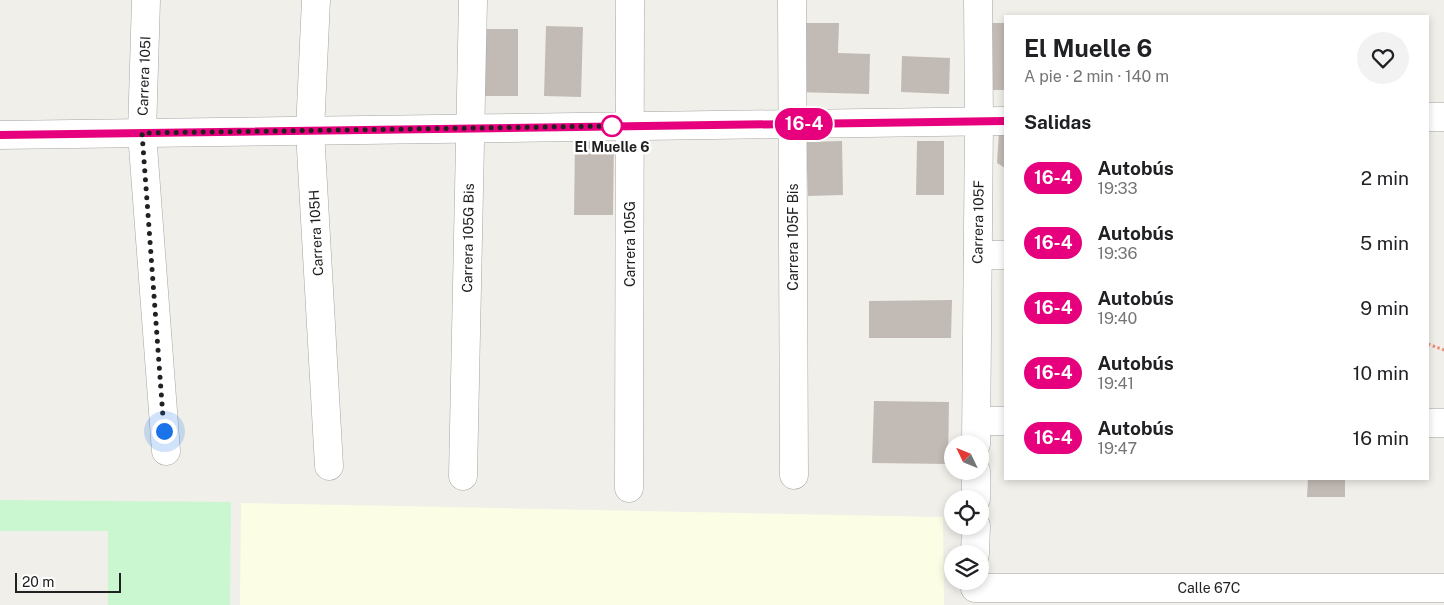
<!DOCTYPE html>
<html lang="es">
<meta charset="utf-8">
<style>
body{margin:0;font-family:"Public Sans",sans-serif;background:#f2f2f2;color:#202124;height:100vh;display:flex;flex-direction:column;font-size:19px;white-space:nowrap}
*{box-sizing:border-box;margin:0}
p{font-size:16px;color:#757577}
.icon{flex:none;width:28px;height:28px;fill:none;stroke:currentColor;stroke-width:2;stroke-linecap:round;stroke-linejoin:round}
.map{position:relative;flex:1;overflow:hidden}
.sheet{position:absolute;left:1004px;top:15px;width:425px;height:465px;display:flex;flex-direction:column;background:#fff;border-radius:0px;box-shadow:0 2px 8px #0003}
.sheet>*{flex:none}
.badge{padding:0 10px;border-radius:16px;font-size:18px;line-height:32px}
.needle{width:32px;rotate:313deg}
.controls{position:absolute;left:944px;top:435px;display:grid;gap:10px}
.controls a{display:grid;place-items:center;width:45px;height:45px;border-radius:50%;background:#fff;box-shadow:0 2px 8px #0003;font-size:25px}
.scale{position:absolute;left:15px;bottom:12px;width:106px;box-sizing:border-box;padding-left:5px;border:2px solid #212121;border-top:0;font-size:14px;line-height:18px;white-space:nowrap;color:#212121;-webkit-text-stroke:4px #fff;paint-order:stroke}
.you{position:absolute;width:25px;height:25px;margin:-12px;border:4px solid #fff;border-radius:50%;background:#1a73e8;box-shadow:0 0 0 8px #1a73e833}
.map>.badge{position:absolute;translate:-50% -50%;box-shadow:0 0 0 2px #fff}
h2{padding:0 20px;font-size:19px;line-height:45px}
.round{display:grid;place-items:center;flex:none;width:52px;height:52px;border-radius:26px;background:#f2f2f2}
.overview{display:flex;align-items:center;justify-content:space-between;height:85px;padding:0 20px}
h1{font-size:24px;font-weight:700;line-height:38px}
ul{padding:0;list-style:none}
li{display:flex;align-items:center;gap:15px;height:65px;padding:0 20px}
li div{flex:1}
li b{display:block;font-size:19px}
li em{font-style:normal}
li .badge{min-width:55px;font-weight:700;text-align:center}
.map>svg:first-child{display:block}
.education{fill:#fcfde5}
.park{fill:#caf7d0}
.building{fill:#c2bbb5}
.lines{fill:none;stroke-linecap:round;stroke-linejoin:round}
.minor-casing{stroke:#a5a5a5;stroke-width:29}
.path{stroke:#f28c79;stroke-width:3;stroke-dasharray:2.5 2.5;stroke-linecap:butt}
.minor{stroke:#fff;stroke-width:28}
.line-casing{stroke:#fff;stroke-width:11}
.line{stroke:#e6007e;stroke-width:8}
.walk{stroke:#212121;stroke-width:5;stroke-dasharray:0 9}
.stop-dot{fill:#fff;stroke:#e6007e;stroke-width:2.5}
.labels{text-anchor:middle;stroke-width:5;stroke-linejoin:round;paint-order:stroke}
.street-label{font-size:14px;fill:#212121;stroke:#fff}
.stop-label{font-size:14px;font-weight:bold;fill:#212121;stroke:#fff}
</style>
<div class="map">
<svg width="1444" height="605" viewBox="0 0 1444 605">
<rect width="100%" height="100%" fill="#f1efe9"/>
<path class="education" d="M241,503l702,14 1,88h-704z"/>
<path class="park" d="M0,500l231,2 -1,103h-122v-74h-108z"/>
<g class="building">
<path d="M797,23h42l-1,30 32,1 -1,40 -74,-2z"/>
<path d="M985,23h20v67h-21z"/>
<path d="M546,26l37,1 -2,70 -37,-1z"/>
<rect x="482" y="29" width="36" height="67"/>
<path d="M902,56l48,2 -1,36 -48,-2z"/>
<path d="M999,132l6,1v35l-8,-5z"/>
<path d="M575,141l39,1 -1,73h-39z"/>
<path d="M842,141l1,54 -35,1 -2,-54z"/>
<path d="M917,141h27v54h-28z"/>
<path d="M952,300l-1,38h-82v-37z"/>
<path d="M874,401l75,1 -1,62 -76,-1z"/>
<path d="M1308,479h37v18h-38z"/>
</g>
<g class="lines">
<g class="minor-casing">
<g id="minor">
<path d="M146,0l-4,133 24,318"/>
<path d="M316,0l-6,131 19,335"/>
<path d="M792,0l2,475"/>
<path d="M1428,117h16"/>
<path d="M0,135l1005,-14"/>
<path d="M978,255h27"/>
<path d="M977,421h28"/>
<path d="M1428,423h16"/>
<path d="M976,444l3,-322 -1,-122"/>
<path d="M463,476l10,-476"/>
<path d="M629,488l1,-488"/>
<path d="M976,499v-28"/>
<path d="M975,554l1,-28"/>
<path d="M975,588h469"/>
</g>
</g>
<path class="path" d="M1428,344l16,6"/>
<use href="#minor" class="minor"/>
</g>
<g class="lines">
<g class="line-casing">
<path id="line" d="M0,135l1005,-14"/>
</g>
<use href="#line" class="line"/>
<path class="walk" d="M164,431l-22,-298 470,-7"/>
</g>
<circle class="stop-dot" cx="612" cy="126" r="10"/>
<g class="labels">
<g class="street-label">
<text transform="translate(144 76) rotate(-88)" y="5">Carrera 105I</text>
<text transform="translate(978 222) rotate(-89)" y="5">Carrera 105F</text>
<text transform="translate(316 233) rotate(-93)" y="5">Carrera 105H</text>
<text transform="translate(793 237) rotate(-90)" y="5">Carrera 105F Bis</text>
<text transform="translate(468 238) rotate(-89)" y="5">Carrera 105G Bis</text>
<text transform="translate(630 244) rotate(-90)" y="5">Carrera 105G</text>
<text x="1209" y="593">Calle 67C</text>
</g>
<g class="stop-label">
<text x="612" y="152">El Muelle 6</text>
</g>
</g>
</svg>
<div class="controls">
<a><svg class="needle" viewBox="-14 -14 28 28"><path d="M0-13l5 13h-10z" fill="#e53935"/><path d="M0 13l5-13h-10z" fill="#757577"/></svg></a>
<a><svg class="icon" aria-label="locate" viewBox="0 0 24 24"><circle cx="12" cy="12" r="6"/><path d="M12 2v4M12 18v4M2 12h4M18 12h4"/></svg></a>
<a><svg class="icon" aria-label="layers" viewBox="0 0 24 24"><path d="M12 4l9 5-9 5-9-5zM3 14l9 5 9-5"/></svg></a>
</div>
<div class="scale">20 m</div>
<div class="you" style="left:164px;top:431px"></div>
<b class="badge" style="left:804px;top:124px;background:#e6007e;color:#fff">16-4</b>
<section class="sheet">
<div class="overview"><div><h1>El Muelle 6</h1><p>A pie · 2 min · 140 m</p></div><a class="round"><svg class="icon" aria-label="heart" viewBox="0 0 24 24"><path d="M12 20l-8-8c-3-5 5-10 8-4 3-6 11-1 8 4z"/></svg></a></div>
<h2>Salidas</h2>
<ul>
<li><span class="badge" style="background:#e6007e;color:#fff">16-4</span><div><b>Autobús</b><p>19:33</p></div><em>2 min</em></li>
<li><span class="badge" style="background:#e6007e;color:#fff">16-4</span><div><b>Autobús</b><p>19:36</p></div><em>5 min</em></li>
<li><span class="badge" style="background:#e6007e;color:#fff">16-4</span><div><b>Autobús</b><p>19:40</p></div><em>9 min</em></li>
<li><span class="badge" style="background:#e6007e;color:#fff">16-4</span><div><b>Autobús</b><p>19:41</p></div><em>10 min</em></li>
<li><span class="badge" style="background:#e6007e;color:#fff">16-4</span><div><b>Autobús</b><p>19:47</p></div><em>16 min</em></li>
</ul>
</section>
</div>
